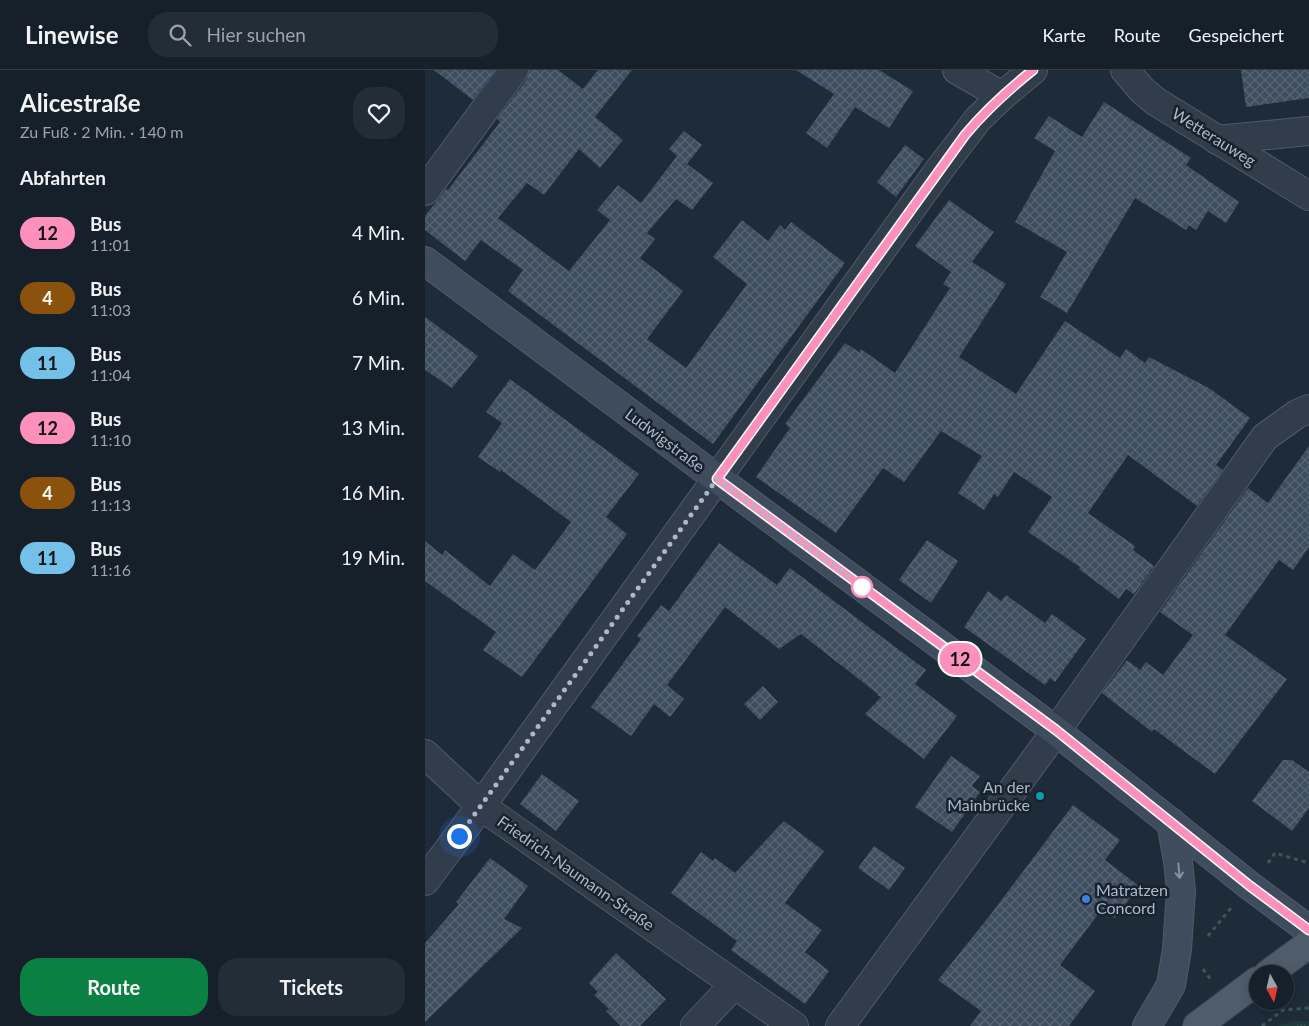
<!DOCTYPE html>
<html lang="de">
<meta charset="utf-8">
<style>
body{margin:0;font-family:Lato,sans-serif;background:#232d37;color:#f1f3f6;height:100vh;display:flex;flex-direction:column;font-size:19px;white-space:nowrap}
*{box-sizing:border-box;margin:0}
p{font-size:16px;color:#9ea3a9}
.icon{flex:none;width:28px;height:28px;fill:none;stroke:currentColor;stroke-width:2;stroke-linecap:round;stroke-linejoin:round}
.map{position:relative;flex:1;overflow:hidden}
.panel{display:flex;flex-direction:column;background:#16202b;width:425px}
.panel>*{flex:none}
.badge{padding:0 10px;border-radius:16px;font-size:18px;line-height:32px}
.needle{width:32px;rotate:172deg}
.buttons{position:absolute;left:824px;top:895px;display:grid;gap:10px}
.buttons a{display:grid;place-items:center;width:45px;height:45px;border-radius:50%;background:#16202b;box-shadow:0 2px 12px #0003,0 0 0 1px #353e47;font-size:25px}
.you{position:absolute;width:25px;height:25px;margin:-12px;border:4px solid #fff;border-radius:50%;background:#1a73e8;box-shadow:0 0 0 8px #1a73e833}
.map>.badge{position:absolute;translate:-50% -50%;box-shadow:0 0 0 2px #fff}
h2{padding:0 20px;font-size:19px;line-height:45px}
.round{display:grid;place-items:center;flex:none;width:52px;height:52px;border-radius:20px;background:#232d37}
.summary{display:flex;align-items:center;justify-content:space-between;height:85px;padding:0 20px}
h1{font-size:24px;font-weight:700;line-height:38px}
.button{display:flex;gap:10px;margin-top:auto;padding:10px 20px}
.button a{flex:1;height:58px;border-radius:20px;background:#0b8043;color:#fff;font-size:20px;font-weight:700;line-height:58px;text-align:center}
.button a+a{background:#232d37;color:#f1f3f6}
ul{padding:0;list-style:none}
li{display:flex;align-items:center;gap:15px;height:65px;padding:0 20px}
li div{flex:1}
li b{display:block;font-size:19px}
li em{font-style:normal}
li .badge{min-width:55px;font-weight:700;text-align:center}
header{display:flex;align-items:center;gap:30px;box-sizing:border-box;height:70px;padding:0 25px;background:#16202b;border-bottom:1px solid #353e47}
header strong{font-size:24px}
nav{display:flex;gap:28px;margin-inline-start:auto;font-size:18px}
.search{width:350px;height:45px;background:#232d37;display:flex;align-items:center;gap:12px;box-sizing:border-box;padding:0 18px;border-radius:20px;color:#9ea3a9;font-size:19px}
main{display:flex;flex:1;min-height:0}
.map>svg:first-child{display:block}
.grass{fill:url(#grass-tufts)}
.building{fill:url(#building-cross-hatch)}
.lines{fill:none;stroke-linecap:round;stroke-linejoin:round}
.street-casing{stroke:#4f5b68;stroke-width:30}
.secondary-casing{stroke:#4f5b68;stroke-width:30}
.primary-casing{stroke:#3b4653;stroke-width:30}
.path{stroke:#3d5658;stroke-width:3;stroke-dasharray:4 4;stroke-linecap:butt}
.street{stroke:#313d4a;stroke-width:28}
.secondary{stroke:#3f4c5d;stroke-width:28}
.primary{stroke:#4f5c6a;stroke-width:28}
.oneway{stroke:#8592a2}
.line-casing{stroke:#fff;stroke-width:11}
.line{stroke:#fd91bc;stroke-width:8}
.walk{stroke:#abb8c7;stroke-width:5;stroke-dasharray:0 9}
.stop-dot{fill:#fff;stroke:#fd91bc;stroke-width:2.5}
.culture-dot{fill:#0f9aa8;stroke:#17222e;stroke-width:2}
.shop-dot{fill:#3f7fe0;stroke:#17222e;stroke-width:2}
.labels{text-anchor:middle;stroke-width:5;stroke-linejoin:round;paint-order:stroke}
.street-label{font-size:16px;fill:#abb8c7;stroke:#17222e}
.poi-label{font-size:16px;fill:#abb8c7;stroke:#17222e;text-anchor:end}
</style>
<header>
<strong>Linewise</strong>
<div class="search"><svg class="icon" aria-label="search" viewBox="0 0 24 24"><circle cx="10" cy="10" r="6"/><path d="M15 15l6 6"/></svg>Hier suchen</div>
<nav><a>Karte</a><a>Route</a><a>Gespeichert</a></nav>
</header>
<main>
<section class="panel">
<div class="summary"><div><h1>Alicestraße</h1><p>Zu Fuß · 2 Min. · 140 m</p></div><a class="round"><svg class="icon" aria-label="heart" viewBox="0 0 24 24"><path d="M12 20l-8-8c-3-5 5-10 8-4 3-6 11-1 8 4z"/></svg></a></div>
<h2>Abfahrten</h2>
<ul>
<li><span class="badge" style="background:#fd91bc;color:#111">12</span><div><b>Bus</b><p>11:01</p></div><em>4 Min.</em></li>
<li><span class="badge" style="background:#8a520c;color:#fff">4</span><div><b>Bus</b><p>11:03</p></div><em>6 Min.</em></li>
<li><span class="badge" style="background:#73c1e8;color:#111">11</span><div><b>Bus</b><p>11:04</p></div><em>7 Min.</em></li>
<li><span class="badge" style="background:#fd91bc;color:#111">12</span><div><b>Bus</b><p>11:10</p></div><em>13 Min.</em></li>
<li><span class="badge" style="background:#8a520c;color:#fff">4</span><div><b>Bus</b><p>11:13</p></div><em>16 Min.</em></li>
<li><span class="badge" style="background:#73c1e8;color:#111">11</span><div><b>Bus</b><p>11:16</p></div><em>19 Min.</em></li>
</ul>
<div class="button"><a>Route</a><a>Tickets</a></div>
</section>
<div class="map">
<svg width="884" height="956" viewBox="0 0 884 956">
<defs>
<pattern id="grass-tufts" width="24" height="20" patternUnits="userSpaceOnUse" patternTransform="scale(1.25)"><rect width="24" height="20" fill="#20393a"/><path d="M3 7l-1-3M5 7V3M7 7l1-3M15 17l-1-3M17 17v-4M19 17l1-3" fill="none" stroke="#3e5455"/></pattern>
<pattern id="building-cross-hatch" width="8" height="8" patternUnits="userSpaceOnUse" patternTransform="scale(1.25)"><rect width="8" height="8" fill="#3e4e5f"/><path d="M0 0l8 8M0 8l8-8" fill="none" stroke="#576574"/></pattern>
</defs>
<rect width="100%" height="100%" fill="#1e2b39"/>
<path class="grass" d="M868,951h16v5h-31z"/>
<g class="building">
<path d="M9,0h61l-22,30z"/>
<path d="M104,0h29l25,19 15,-19h34l-37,47 28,23 -23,28 -21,-19 -35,46 -17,-12 -29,35 71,53 41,-51 -13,-10 21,-25 23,18 36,-47 5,4 -13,-11 15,-18 18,14 -15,19 26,19 -21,27 -16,-11 -29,34 8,6 -15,19 43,33 -36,48 39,29 61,-84 -34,-27 29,-37 26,21 12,-16 5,5 6,-8 54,41 -132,181 -205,-153 15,-21 -42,-30 -16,21 -40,-31v-14l21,-27 2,1 52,-68 -3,-3 30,-40z"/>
<path d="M371,0h83l34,21 -24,37 -34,-21 -28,41 -21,-15 28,-39z"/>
<path d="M816,0h68v28l-63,9z"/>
<path d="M679,32l87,56 -5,7 53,37 -13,21 -18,-12 -12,19 -7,-5 -3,5 -51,-32 -68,115 -27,-16 27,-45 -52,-30 40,-71 -21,-13 15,-22 33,21z"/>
<path d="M480,75l19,14 -28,38 -19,-15z"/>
<path d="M524,130l45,32 -22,30 34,22 -47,73 57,37 49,-73 55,37 6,-9 19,14 4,-6 60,31 41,30 -34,47 7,5 -26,36 -69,-51 -40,58 47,33 -2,4 21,16 -20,28 -8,-5 -7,10 -40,-30 1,-2 -52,-35 24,-35 -38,-25 -16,25 -4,-3 -10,16 -26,-17 24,-37 -41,-25 -37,51 -21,-14 -47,65 -80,-56 34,-49 -5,-4 60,-81 14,9 2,-3 34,24 55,-85 -7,-4 8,-12 -36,-26z"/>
<path d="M0,247l53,39 -26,32 -27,-18z"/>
<path d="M85,309l129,95 -33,43 21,17 -105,143 -39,-27 13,-18 -71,-51v-40l17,14 3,-5 45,36 23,-32 22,16 36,-48 -70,-52 -1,2 -22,-15 24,-34 -16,-11z"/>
<path d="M884,376v101l-16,23 -14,-10 -54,75 62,44 -72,95 -61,-45 -2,3 -50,-39 25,-33 13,10 6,-8 17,13 30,-40 -33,-23 88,-124 20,15z"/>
<path d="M502,470l31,21 -27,42 -32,-23z"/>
<path d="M294,473l58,42 13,-17 136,102 -11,14 42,32 -33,43 -59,-45 16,-17 -4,-2 1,-1 -77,-60 -22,15 -54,-42 -58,78 17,14 -14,18 -16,-13 -23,32 -40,-29 50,-68 -4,-3 24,-31 8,6z"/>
<path d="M563,521l13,10 5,-6 39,28 7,-9 34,25 -31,43 -5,-4 -5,7 -81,-58z"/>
<path d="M338,616l15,16 -18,18 -16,-16z"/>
<path d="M526,686l29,20 -8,10 8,6 -28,40 -37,-25z"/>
<path d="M858,690h9l17,12v36l-17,23 -40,-30z"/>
<path d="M117,704l37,27 -23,30 -36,-27z"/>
<path d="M648,735l47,35 -15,20 34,26 -24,32 -13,-9 -42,56 35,26 -26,35h-99l11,-15 -43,-31 53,-66z"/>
<path d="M359,751l40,30 -39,52 37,27 -17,22 24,19 -24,33 -74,-54 6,-9 -66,-48 30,-41 12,9 2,-3 20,15z"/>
<path d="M449,776l31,22 -16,22 -31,-22z"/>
<path d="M65,788l38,28 -24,33 18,9 -97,94v-79l34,-39 -3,-2z"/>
<path d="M191,883l50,46 -26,27h-19l-15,-15 3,-2 -15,-14 4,-3 -9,-9z"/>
</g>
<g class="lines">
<g class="street-casing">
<g id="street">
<path d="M532,0l45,26"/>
<path d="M700,0l17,20 13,11 154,95"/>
<path d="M792,70l92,-9"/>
<path d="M0,121l89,-121"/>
<path d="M0,684l56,52 313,220"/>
<path d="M0,811l56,-75 458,-636 39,-51 24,-23 31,-26"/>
<path d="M270,956l39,-41"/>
<path d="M415,956l216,-295 209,-294 32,-23 12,-5"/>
</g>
</g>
<g class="secondary-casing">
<g id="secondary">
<path d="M0,191l631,470 194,155 59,44"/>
<path d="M722,956l24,-41 6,-36 4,-58 -3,-30 -7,-39"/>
</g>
</g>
<g class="primary-casing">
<g id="primary">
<path d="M843,904l41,-30"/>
<path d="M772,956l60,-45"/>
</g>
</g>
<g class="path">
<path d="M843,793l7,-10 34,10"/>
<path d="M783,866l23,-28"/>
<path d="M778,899l8,11"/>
<path d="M837,956l21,-16 26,-2"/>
</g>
<use href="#street" class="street"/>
<use href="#secondary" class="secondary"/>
<use href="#primary" class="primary"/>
</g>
<defs><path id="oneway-shaft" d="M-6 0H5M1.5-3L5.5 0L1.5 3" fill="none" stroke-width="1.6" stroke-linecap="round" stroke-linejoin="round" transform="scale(1.25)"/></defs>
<use class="oneway" href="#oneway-shaft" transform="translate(754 801) rotate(85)"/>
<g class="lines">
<g class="line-casing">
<path id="line" d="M608,0c-25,20 -48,41 -68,65l-248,344 339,251 194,156 59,44"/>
</g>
<use href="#line" class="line"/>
<path class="walk" d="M34,766l258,-357 151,112 -6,-4"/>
</g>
<circle class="stop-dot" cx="437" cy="517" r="10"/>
<circle class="culture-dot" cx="615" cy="726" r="5"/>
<circle class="shop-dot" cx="661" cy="829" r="5"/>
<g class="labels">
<g class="street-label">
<text transform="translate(789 67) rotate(32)" y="6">Wetterauweg</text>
<text transform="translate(240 370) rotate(37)" y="6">Ludwigstraße</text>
<text transform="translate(151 803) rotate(35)" y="6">Friedrich-Naumann-Straße</text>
</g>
<g class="poi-label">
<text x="605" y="723">An der<tspan x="605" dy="18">Mainbrücke</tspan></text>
<text x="671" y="826" text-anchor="start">Matratzen<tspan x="671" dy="18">Concord</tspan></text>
</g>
</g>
</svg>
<div class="buttons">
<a><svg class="needle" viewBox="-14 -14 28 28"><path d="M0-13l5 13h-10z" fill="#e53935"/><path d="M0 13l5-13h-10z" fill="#9ea3a9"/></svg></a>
</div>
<div class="you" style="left:34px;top:766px"></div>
<b class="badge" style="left:535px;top:589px;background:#fd91bc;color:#111">12</b>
</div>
</main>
